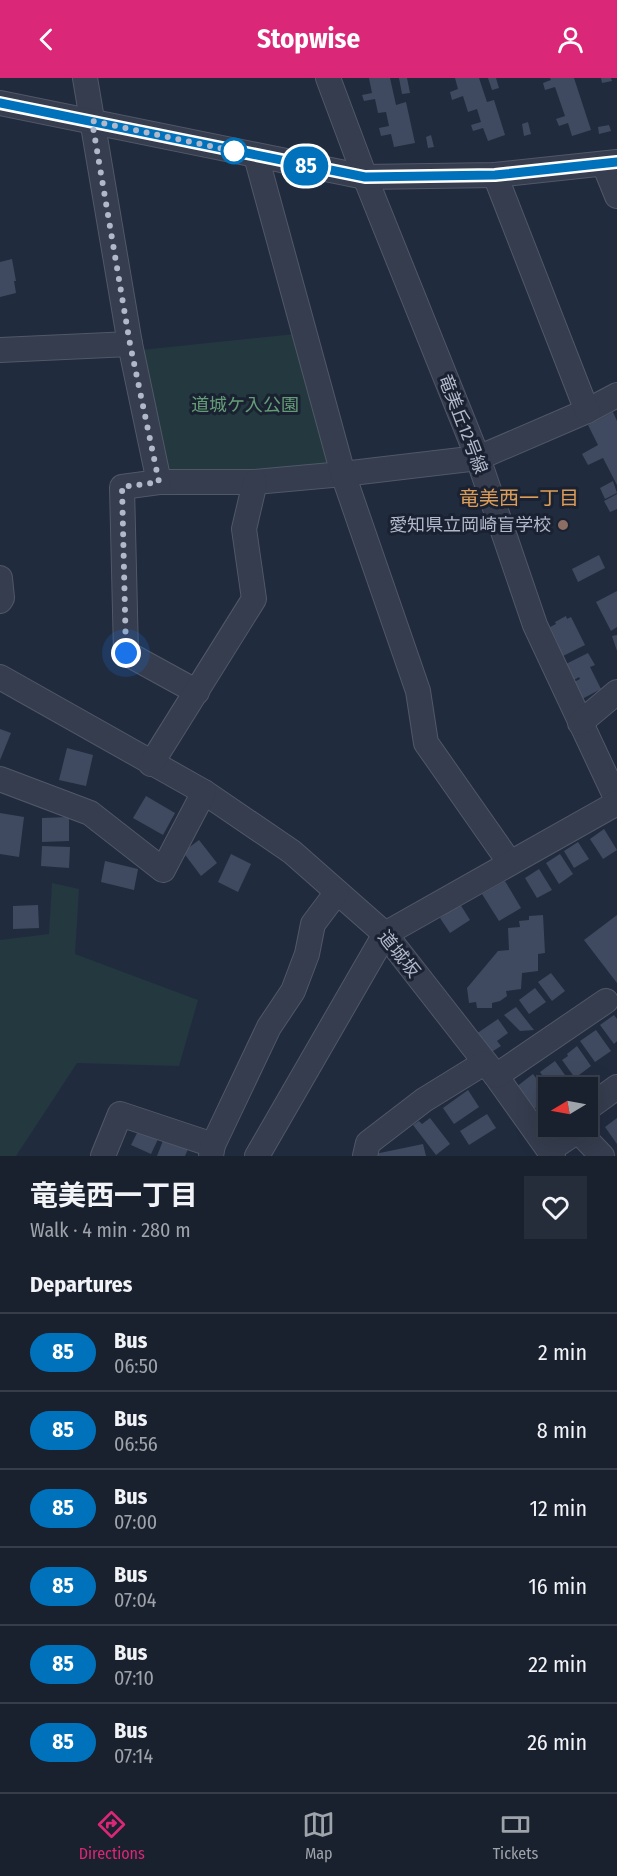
<!DOCTYPE html>
<meta charset="utf-8">
<style>
body{margin:0;font-family:"Fira Sans Condensed","Noto Sans JP",sans-serif;background:#262d3a;color:#f1f3f6;height:100vh;display:flex;flex-direction:column;font-size:22px;white-space:nowrap}
*{box-sizing:border-box;margin:0}
p{font-size:20px;color:#9fa3aa}
.icon{flex:none;width:33px;height:33px;fill:none;stroke:currentColor;stroke-width:2;stroke-linecap:round;stroke-linejoin:round}
.map{position:relative;height:1078px;overflow:hidden}
.sheet{display:flex;flex-direction:column;background:#19202e;flex:1}
.sheet>*{flex:none}
.badge{padding:0 12px;border-radius:20px;font-size:21px;line-height:39px}
.needle{width:39px;rotate:260deg}
.fabs{position:absolute;left:538px;top:999px;display:grid;gap:12px}
.fabs a{display:grid;place-items:center;width:60px;height:60px;border-radius:0px;background:#19202e;box-shadow:0 6px 24px #0002,0 0 0 2px #373e4a;font-size:30px}
.you{position:absolute;width:30px;height:30px;margin:-15px;border:4px solid #fff;border-radius:50%;background:#1a73e8;box-shadow:0 0 0 9px #1a73e833}
.map>.badge{position:absolute;translate:-50% -50%;box-shadow:0 0 0 3px #fff}
h2{padding:0 30px;font-size:22px;line-height:54px}
.round{display:grid;place-items:center;flex:none;width:63px;height:63px;border-radius:0px;background:#262d3a}
.summary{display:flex;align-items:center;justify-content:space-between;height:102px;padding:0 30px}
h1{font-size:28px;font-weight:700;line-height:45px}
ul{padding:0;list-style:none}
li{display:flex;align-items:center;gap:18px;height:78px;padding:0 30px;border-top:2px solid #373e4a}
li div{flex:1}
li b{display:block;font-size:22px}
li em{font-style:normal}
li .badge{min-width:66px;font-weight:700;text-align:center}
header{display:flex;justify-content:space-between;align-items:center;height:78px;padding:0 30px;background:#db2777;color:#fff;font-size:27px;font-weight:700}
.tab-bar{display:flex;justify-content:space-around;align-items:center;height:84px;border-top:2px solid #373e4a;background:#19202e;font-size:16px;color:#9fa3aa}
.tab-bar a{display:grid;justify-items:center;gap:3px}
.tab-bar .current{color:#db2777}
.map>svg:first-child{display:block}
.green{fill:#23393f}
.building{fill:#3f4a60}
.lines{fill:none;stroke-linecap:round;stroke-linejoin:round}
.minor-casing{stroke:#505868;stroke-width:26}
.minor{stroke:#353d4e;stroke-width:24}
.line-casing{stroke:#fff;stroke-width:14}
.line{stroke:#0072bc;stroke-width:9}
.walk{stroke:#b0b8c9;stroke-width:6;stroke-dasharray:0 10.8}
.stop-dot{fill:#fff;stroke:#0072bc;stroke-width:3}
.education-dot{fill:#8d6e63;stroke:#1a2232;stroke-width:2}
.labels{text-anchor:middle;stroke-width:6;stroke-linejoin:round;paint-order:stroke}
.park-label{font-size:18px;fill:#659c77;stroke:#1a2232}
.street-label{font-size:18px;fill:#b0b8c9;stroke:#1a2232}
.poi-label{font-size:18px;fill:#b0b8c9;stroke:#1a2232;text-anchor:end}
.neighbourhood-label{font-size:20px;fill:#dd9d58;stroke:#1a2232}
</style>
<header><svg class="icon" aria-label="back" viewBox="0 0 24 24"><path d="M15 5l-7 7 7 7"/></svg>Stopwise<svg class="icon" aria-label="person" viewBox="0 0 24 24"><circle cx="12" cy="8" r="4"/><path d="M4 21q1-7 8-7t8 7"/></svg></header>
<div class="map">
<svg width="617" height="1078" viewBox="0 0 617 1078">
<rect width="100%" height="100%" fill="#212b3e"/>
<g class="green">
<path d="M295,256l38,134 -166,6 -26,-124z"/>
<path d="M52,805l27,6 -4,65 123,46 -19,66 -102,-3 -61,93h-16v-216l49,-6z"/>
</g>
<g class="building">
<path d="M369,0h21l6,27 10,-3 9,41 -21,4 -3,-13 -10,2 -2,-8 10,-2 -3,-14 -8,1 -3,-14 -11,2 -2,-6 10,-2z"/>
<path d="M399,0h8l3,15 -8,1z"/>
<path d="M455,0h24l8,24 7,-2 11,35 -17,6 -5,-13 -10,3 -2,-6 10,-3 -4,-13 -9,3 -5,-16 -11,4 -2,-8 8,-3z"/>
<path d="M488,0h8l3,10 -7,2z"/>
<path d="M550,0h24l17,52 -19,6 -4,-13 -9,3 -3,-7 9,-3 -10,-29 -10,3 -2,-7 8,-3z"/>
<path d="M601,0h10l1,3 -10,2z"/>
<path d="M528,44l3,12 -7,2 -2,-12z"/>
<path d="M609,47l2,6 -12,3 -1,-7z"/>
<path d="M431,57l3,12 -6,1 -2,-11z"/>
<path d="M12,181l4,22h-2l2,12 -16,4v-35z"/>
<path d="M613,334l4,9v64l-14,-27 -15,7 -6,-11 16,-9 -10,-20z"/>
<path d="M613,403l4,12 -12,6 -5,-11z"/>
<path d="M617,416v15l-7,3 -6,-11z"/>
<path d="M599,477l6,13 -27,14 -6,-13z"/>
<path d="M617,513v36l-6,4 -15,-29z"/>
<path d="M566,538l1,3 4,-2 14,28 -24,12 -6,-11 3,-2 -8,-17 6,-3 -1,-2z"/>
<path d="M617,557v16l-5,-15z"/>
<path d="M588,575l7,12 -5,2 11,22 -19,10 -8,-17 6,-3 -1,-2 -5,3 -8,-16z"/>
<path d="M0,651l11,4 -11,27z"/>
<path d="M67,670l26,7 -7,31 -27,-6z"/>
<path d="M146,718l29,17 -12,22 -30,-17z"/>
<path d="M0,735l24,4 -5,40 -19,-3z"/>
<path d="M69,739v24l-27,1v-24z"/>
<path d="M604,751l13,21 -14,9 -13,-20z"/>
<path d="M199,762l18,23 -16,13 -18,-24z"/>
<path d="M578,764l11,17 -15,9 -10,-17z"/>
<path d="M42,768l28,1 -1,21 -28,-2z"/>
<path d="M231,776l20,10 -13,28 -20,-10z"/>
<path d="M560,776l13,20 -14,10 -13,-21z"/>
<path d="M105,783l33,8 -4,21 -33,-8z"/>
<path d="M539,791l13,21 -15,8 -12,-20z"/>
<path d="M505,803l16,27 -22,13 -17,-27z"/>
<path d="M460,826l10,16 -20,13 -10,-15z"/>
<path d="M38,827l1,23 -26,1v-23z"/>
<path d="M543,837l2,38 -7,1v17l-16,2 -1,16 -15,2 1,5 -7,5 -8,2v5h-15l-1,-6 -7,1 -2,-15 31,-37 11,-1 -1,-22 12,-1 -1,-6 10,-1v-4z"/>
<path d="M617,837v68l-33,-43z"/>
<path d="M551,895l14,18 -13,10 -14,-19z"/>
<path d="M535,910l11,14 -17,12 -10,-14z"/>
<path d="M516,929l18,23 -14,1 -16,-16z"/>
<path d="M614,937l3,4v22l-3,3 -14,-19z"/>
<path d="M498,941l10,14 -11,8 4,5 -11,7 -14,-19z"/>
<path d="M596,952l15,21 -16,11 -15,-21z"/>
<path d="M577,968l14,20 -16,12 -13,-18 6,-4 -1,-2z"/>
<path d="M555,983l15,21 -7,6h-12l-11,-16z"/>
<path d="M533,996l16,21v2l-16,13 -17,-23z"/>
<path d="M468,1012l11,17 -25,17 -11,-16z"/>
<path d="M487,1036l9,14 -27,17 -9,-14z"/>
<path d="M430,1040l20,26 -14,11 -23,-30 6,-4 3,3z"/>
<path d="M617,1040v26l-12,-17z"/>
<path d="M142,1045l19,10 -10,21 -20,-9z"/>
<path d="M164,1060l25,9 -4,9h-28z"/>
<path d="M423,1066l3,12h-56v-1z"/>
</g>
<g class="lines">
<g class="minor-casing">
<g id="minor">
<path d="M85,0l45,266 29,138h96l88,-8 135,-16 109,-47 30,-16"/>
<path d="M328,0l37,99 113,281 57,167 82,175"/>
<path d="M0,25l365,74 130,-2 122,-13"/>
<path d="M256,78l87,318 75,217 8,52 84,120"/>
<path d="M604,86l13,32"/>
<path d="M495,97l92,236"/>
<path d="M0,272l130,-6"/>
<path d="M159,404l-37,5 4,166 71,39"/>
<path d="M0,500l2,20 -2,3"/>
<path d="M0,599l204,115 88,60 93,82 111,142 57,80"/>
<path d="M580,645l37,-31"/>
<path d="M151,686l103,-165 -10,-70 11,-47"/>
<path d="M0,701l90,34 73,57 41,-78"/>
<path d="M496,998l110,-75"/>
<path d="M588,1030l29,-21"/>
<path d="M578,1053l24,25"/>
<path d="M549,1072l29,-19 -2,-5"/>
<path d="M103,1078l17,-42 93,31"/>
<path d="M211,1078l2,-11 56,-118 24,-36 14,-37 6,-30 24,-32"/>
<path d="M257,1078l128,-222 232,-131"/>
<path d="M365,1078l3,-13 56,-43 60,-37"/>
</g>
</g>
<use href="#minor" class="minor"/>
</g>
<g class="lines">
<g class="line-casing">
<path id="line" d="M0,25l365,74 130,-2 122,-13"/>
</g>
<use href="#line" class="line"/>
<path class="walk" d="M126,575l-4,-166 37,-5 -29,-138 -38,-223 142,30"/>
</g>
<circle class="stop-dot" cx="234" cy="73" r="12"/>
<circle class="education-dot" cx="563" cy="447" r="6"/>
<g class="labels">
<g class="park-label">
<text x="245" y="333">道城ケ入公園</text>
</g>
<g class="street-label">
<text transform="translate(463 346) rotate(69)" y="6">竜美丘12号線</text>
<text transform="translate(399 876) rotate(51)" y="6">道城坂</text>
</g>
<g class="poi-label">
<text x="551" y="453">愛知県立岡崎盲学校</text>
</g>
<g class="neighbourhood-label">
<text x="519" y="427">竜美西一丁目</text>
</g>
</g>
</svg>
<div class="fabs">
<a><svg class="needle" viewBox="-14 -14 28 28"><path d="M0-13l5 13h-10z" fill="#e53935"/><path d="M0 13l5-13h-10z" fill="#9fa3aa"/></svg></a>
</div>
<div class="you" style="left:126px;top:575px"></div>
<b class="badge" style="left:306px;top:88px;background:#0072bc;color:#fff">85</b>
</div>
<section class="sheet">
<div class="summary"><div><h1>竜美西一丁目</h1><p>Walk · 4 min · 280 m</p></div><a class="round"><svg class="icon" aria-label="heart" viewBox="0 0 24 24"><path d="M12 20l-8-8c-3-5 5-10 8-4 3-6 11-1 8 4z"/></svg></a></div>
<h2>Departures</h2>
<ul>
<li><span class="badge" style="background:#0072bc;color:#fff">85</span><div><b>Bus</b><p>06:50</p></div><em>2 min</em></li>
<li><span class="badge" style="background:#0072bc;color:#fff">85</span><div><b>Bus</b><p>06:56</p></div><em>8 min</em></li>
<li><span class="badge" style="background:#0072bc;color:#fff">85</span><div><b>Bus</b><p>07:00</p></div><em>12 min</em></li>
<li><span class="badge" style="background:#0072bc;color:#fff">85</span><div><b>Bus</b><p>07:04</p></div><em>16 min</em></li>
<li><span class="badge" style="background:#0072bc;color:#fff">85</span><div><b>Bus</b><p>07:10</p></div><em>22 min</em></li>
<li><span class="badge" style="background:#0072bc;color:#fff">85</span><div><b>Bus</b><p>07:14</p></div><em>26 min</em></li>
</ul>
</section>
<nav class="tab-bar">
<a class="current"><svg class="icon" aria-label="directions" viewBox="0 0 24 24"><path d="M12 3l9 9-9 9-9-9zM9 14v-3h6M13 9l2 2-2 2"/></svg>Directions</a>
<a><svg class="icon" aria-label="map" viewBox="0 0 24 24"><path d="M3 6l6-2 6 2 6-2v14l-6 2-6-2-6 2zM9 4v14M15 6v14"/></svg>Map</a>
<a><svg class="icon" aria-label="tickets" viewBox="0 0 24 24"><path d="M3 7h18v10H3zM15 7v10"/></svg>Tickets</a>
</nav>
